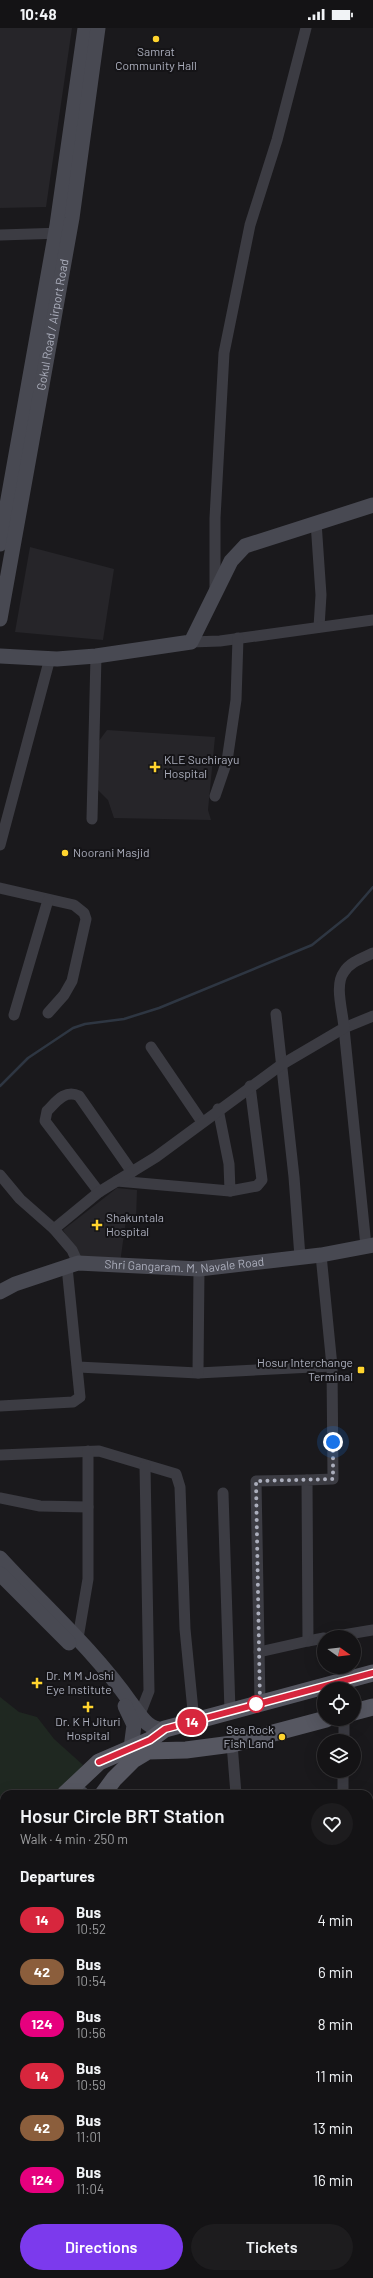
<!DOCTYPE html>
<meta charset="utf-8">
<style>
body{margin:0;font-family:Barlow,sans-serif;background:#1d1c1e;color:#f1f3f6;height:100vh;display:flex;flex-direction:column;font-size:15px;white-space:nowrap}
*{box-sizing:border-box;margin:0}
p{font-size:13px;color:#9d9ea0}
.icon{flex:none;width:22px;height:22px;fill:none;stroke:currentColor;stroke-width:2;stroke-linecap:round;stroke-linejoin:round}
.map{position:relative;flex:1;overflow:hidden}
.drawer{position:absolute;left:0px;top:1762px;width:373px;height:488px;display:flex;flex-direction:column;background:#141315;border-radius:12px 12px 0 0;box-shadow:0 4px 16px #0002,0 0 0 1px #333234}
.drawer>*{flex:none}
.badge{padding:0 8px;border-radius:13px;font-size:14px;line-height:26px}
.needle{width:26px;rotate:104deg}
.fabs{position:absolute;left:317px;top:1602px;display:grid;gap:8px}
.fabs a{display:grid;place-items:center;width:44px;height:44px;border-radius:50%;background:#141315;box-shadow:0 4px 16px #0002,0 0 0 1px #333234;font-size:20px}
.you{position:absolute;width:20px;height:20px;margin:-10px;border:3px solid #fff;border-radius:50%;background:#1a73e8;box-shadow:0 0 0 6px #1a73e833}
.map>.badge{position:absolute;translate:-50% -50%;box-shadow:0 0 0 2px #fff}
h2{padding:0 20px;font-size:15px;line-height:36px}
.round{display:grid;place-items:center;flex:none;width:42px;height:42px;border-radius:21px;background:#1d1c1e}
.head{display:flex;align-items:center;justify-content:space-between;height:68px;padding:0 20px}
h1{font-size:19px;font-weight:600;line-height:30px}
.primary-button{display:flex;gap:8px;margin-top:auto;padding:8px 20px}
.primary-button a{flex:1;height:46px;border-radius:24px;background:#7c3aed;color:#fff;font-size:16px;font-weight:600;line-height:46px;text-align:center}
.primary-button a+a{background:#1d1c1e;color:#f1f3f6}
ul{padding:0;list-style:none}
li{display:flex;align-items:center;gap:12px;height:52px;padding:0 20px}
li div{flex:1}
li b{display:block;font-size:15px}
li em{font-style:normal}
li .badge{min-width:44px;font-weight:700;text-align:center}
.status{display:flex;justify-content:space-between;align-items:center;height:28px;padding:0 20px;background:#141315;direction:ltr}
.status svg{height:11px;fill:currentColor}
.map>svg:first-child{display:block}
.built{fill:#262529}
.green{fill:#1f2821}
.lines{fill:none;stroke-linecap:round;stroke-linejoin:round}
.stream{stroke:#2e3642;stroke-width:2.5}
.street{stroke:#3c3c43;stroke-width:11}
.secondary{stroke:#484952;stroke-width:15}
.primary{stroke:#565761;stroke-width:17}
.line-casing{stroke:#fff;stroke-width:9}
.line{stroke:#d7263d;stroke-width:6}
.walk{stroke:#abaebc;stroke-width:4;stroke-dasharray:0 7.2}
.poi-dot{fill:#ffd42e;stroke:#151417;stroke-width:1.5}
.stop-dot{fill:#fff;stroke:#d7263d;stroke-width:2}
.labels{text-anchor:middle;stroke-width:4;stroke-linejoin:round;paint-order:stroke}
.poi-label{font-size:12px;fill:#abaebc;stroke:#151417;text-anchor:start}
.street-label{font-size:12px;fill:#abaebc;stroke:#151417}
</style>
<div class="status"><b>10:48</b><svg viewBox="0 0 49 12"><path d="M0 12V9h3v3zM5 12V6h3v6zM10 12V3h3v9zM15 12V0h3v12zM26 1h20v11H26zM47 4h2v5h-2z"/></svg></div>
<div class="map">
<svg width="373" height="2250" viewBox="0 0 373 2250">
<rect width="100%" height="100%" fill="#1a191c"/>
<g class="built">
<path d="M0,0h72l-26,179 -46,1z"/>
<path d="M30,519l84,22 -11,71 -88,-8z"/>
<path d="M107,702l108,7 -7,73 3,10 -97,-2 -6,-18 -10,-10 -2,-45z"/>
<path d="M117,1160l20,2 -1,30h-10l-6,43 -39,-6 -18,-27z"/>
<path d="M4,1856v158l-4,3v-157z"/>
</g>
<path class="green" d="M0,1669l19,15 18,5 17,22 29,26 -24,29h-55v65l-4,5z"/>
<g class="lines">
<g class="stream">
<path d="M0,1058l28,-28 45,-30 12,-4 39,-5 35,-11 153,-63 36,-29 25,-29"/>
<path d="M357,2246l2,4"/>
</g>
<g class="street">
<path d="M0,207l63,-2"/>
<path d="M316,494l5,73 -2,32"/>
<path d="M215,563v-73l9,-165 26,-128 27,-85 29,-112"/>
<path d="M191,614l29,-1 153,-21"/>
<path d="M215,768l12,-35 9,-61 2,-62"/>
<path d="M92,791l4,-163"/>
<path d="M0,817l50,-187"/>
<path d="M0,860l74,17 10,8 2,6 -14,62 -8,14 -16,18"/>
<path d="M276,986l18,163 6,80"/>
<path d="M14,987l34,-115"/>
<path d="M151,1019l51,75"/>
<path d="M218,1081l11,55 1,27 27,-5 5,-6 -12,-94"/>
<path d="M0,1147l20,24 34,30"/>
<path d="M117,1153l113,10"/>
<path d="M99,1164l-54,-71 2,-10c9,-9 18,-22 32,-15l53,76"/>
<path d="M366,1218l-22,-218 29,-12"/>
<path d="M78,1235l-6,-13 -18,-21 45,-37 57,-35 125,-92 63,-37c-1,-16 -10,-43 0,-56 6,-10 19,-14 29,-19"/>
<path d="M78,1339l120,6 134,-7"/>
<path d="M198,1345l1,-104"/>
<path d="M0,1378l73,-4 7,-5 -13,-130"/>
<path d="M0,1427l99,-4 77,23 4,13 5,142 9,92"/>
<path d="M223,1465l7,218"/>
<path d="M0,1470l40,8 48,1"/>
<path d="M331,1609l42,-7"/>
<path d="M78,1610l10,-59v-128"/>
<path d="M308,1613l16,-3"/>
<path d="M259,1624l49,-11 -1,-161 26,-1 -1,-113 -11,-111"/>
<path d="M260,1675l-4,-222 51,-1"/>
<path d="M140,1686l9,-23 -4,-225"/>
<path d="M344,1691v22"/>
<path d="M232,1716l4,50"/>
<path d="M343,1766v-23"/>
<path d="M369,1887h4"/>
<path d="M369,2005l4,6"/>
<path d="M0,2040l4,-3"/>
<path d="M369,2189l4,6"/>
<path d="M152,2246l2,4"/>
<path d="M274,2246l2,4"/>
<path d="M0,2247l11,3"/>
<path d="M32,2250l6,-4"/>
</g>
<g class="secondary">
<path d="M0,516l57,-319 28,-197"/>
<path id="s1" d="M0,591l72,-401 26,-190"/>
<path d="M0,628l57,3 39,-3 95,-14 40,-81 14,-15 128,-41"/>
<path id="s2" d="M0,1264l15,-8 63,-21 121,6 122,-14 52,-10"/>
<path d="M0,1530c44,48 93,91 131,145 9,12 17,28 34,26"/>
<path d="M0,1546l69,69"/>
<path d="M125,1678l9,19 -3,23"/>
<path d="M71,1759l11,7"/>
</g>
<g class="primary">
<path d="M354,1684l19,-5"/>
<path d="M65,1766l34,-32 51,-22 15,-11 208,-56"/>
<path d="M103,1766l11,-15 19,-19 15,-9 38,-1 46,-6 94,-25"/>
<path d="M0,1842l4,-4"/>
<path d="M0,2079l4,-3"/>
</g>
</g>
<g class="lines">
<g class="line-casing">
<path id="line" d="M99,1734l51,-22 15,-11 208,-56"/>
</g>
<use href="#line" class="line"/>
<path class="walk" d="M256,1676l4,-1 -4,-222 77,-2v-37"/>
</g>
<g class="poi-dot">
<circle cx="156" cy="11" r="4"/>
<path d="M153 733h4v4h4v4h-4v4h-4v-4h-4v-4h4z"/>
<circle cx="65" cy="825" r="4"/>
<path d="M95 1191h4v4h4v4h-4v4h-4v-4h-4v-4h4z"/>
<rect x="357" y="1338" width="8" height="8" rx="2"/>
<path d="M35 1649h4v4h4v4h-4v4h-4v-4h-4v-4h4z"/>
<path d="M86 1673h4v4h4v4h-4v4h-4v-4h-4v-4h4z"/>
<circle cx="282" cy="1709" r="4"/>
</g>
<circle class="stop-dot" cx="256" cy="1676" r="8"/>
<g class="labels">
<g class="poi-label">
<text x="156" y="28" text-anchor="middle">Samrat<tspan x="156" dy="14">Community Hall</tspan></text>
<text x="164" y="736">KLE Suchirayu<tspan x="164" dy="14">Hospital</tspan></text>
<text x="73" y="829">Noorani Masjid</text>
<text x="106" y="1194">Shakuntala<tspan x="106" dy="14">Hospital</tspan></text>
<text x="353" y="1339" text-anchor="end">Hosur Interchange<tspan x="353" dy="14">Terminal</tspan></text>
<text x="46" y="1652">Dr. M M Joshi<tspan x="46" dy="14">Eye Institute</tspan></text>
<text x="88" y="1698" text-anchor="middle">Dr. K H Jituri<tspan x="88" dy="14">Hospital</tspan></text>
<text x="274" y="1706" text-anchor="end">Sea Rock<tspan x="274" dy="14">Fish Land</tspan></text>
</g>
<g class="street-label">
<text dy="4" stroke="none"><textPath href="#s1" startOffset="299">Gokul Road / Airport Road</textPath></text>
<text dy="4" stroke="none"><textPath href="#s2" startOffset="190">Shri Gangaram. M. Navale Road</textPath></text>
</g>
</g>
</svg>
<div class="fabs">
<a><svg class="needle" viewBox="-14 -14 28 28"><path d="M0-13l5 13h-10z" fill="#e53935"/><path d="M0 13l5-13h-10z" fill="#9d9ea0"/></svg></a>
<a><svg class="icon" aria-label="locate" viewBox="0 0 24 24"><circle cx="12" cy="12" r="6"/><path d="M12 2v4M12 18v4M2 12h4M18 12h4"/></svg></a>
<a><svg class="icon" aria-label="layers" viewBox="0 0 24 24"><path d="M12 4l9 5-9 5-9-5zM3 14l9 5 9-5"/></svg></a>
</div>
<div class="you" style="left:333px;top:1414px"></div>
<b class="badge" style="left:192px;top:1694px;background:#d7263d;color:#fff">14</b>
<section class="drawer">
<div class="head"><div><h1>Hosur Circle BRT Station</h1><p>Walk · 4 min · 250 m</p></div><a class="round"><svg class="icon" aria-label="heart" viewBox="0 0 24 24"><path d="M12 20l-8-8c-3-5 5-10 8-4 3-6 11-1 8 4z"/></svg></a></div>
<h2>Departures</h2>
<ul>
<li><span class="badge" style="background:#d7263d;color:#fff">14</span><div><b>Bus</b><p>10:52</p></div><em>4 min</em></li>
<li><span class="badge" style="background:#8b5e3c;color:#fff">42</span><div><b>Bus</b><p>10:54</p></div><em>6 min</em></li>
<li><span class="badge" style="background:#e6007e;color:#fff">124</span><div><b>Bus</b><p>10:56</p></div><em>8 min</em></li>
<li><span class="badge" style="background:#d7263d;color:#fff">14</span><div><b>Bus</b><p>10:59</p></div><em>11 min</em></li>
<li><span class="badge" style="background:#8b5e3c;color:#fff">42</span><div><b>Bus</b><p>11:01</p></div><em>13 min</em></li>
<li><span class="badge" style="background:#e6007e;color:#fff">124</span><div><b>Bus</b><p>11:04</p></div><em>16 min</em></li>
</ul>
<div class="primary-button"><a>Directions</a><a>Tickets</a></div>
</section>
</div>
